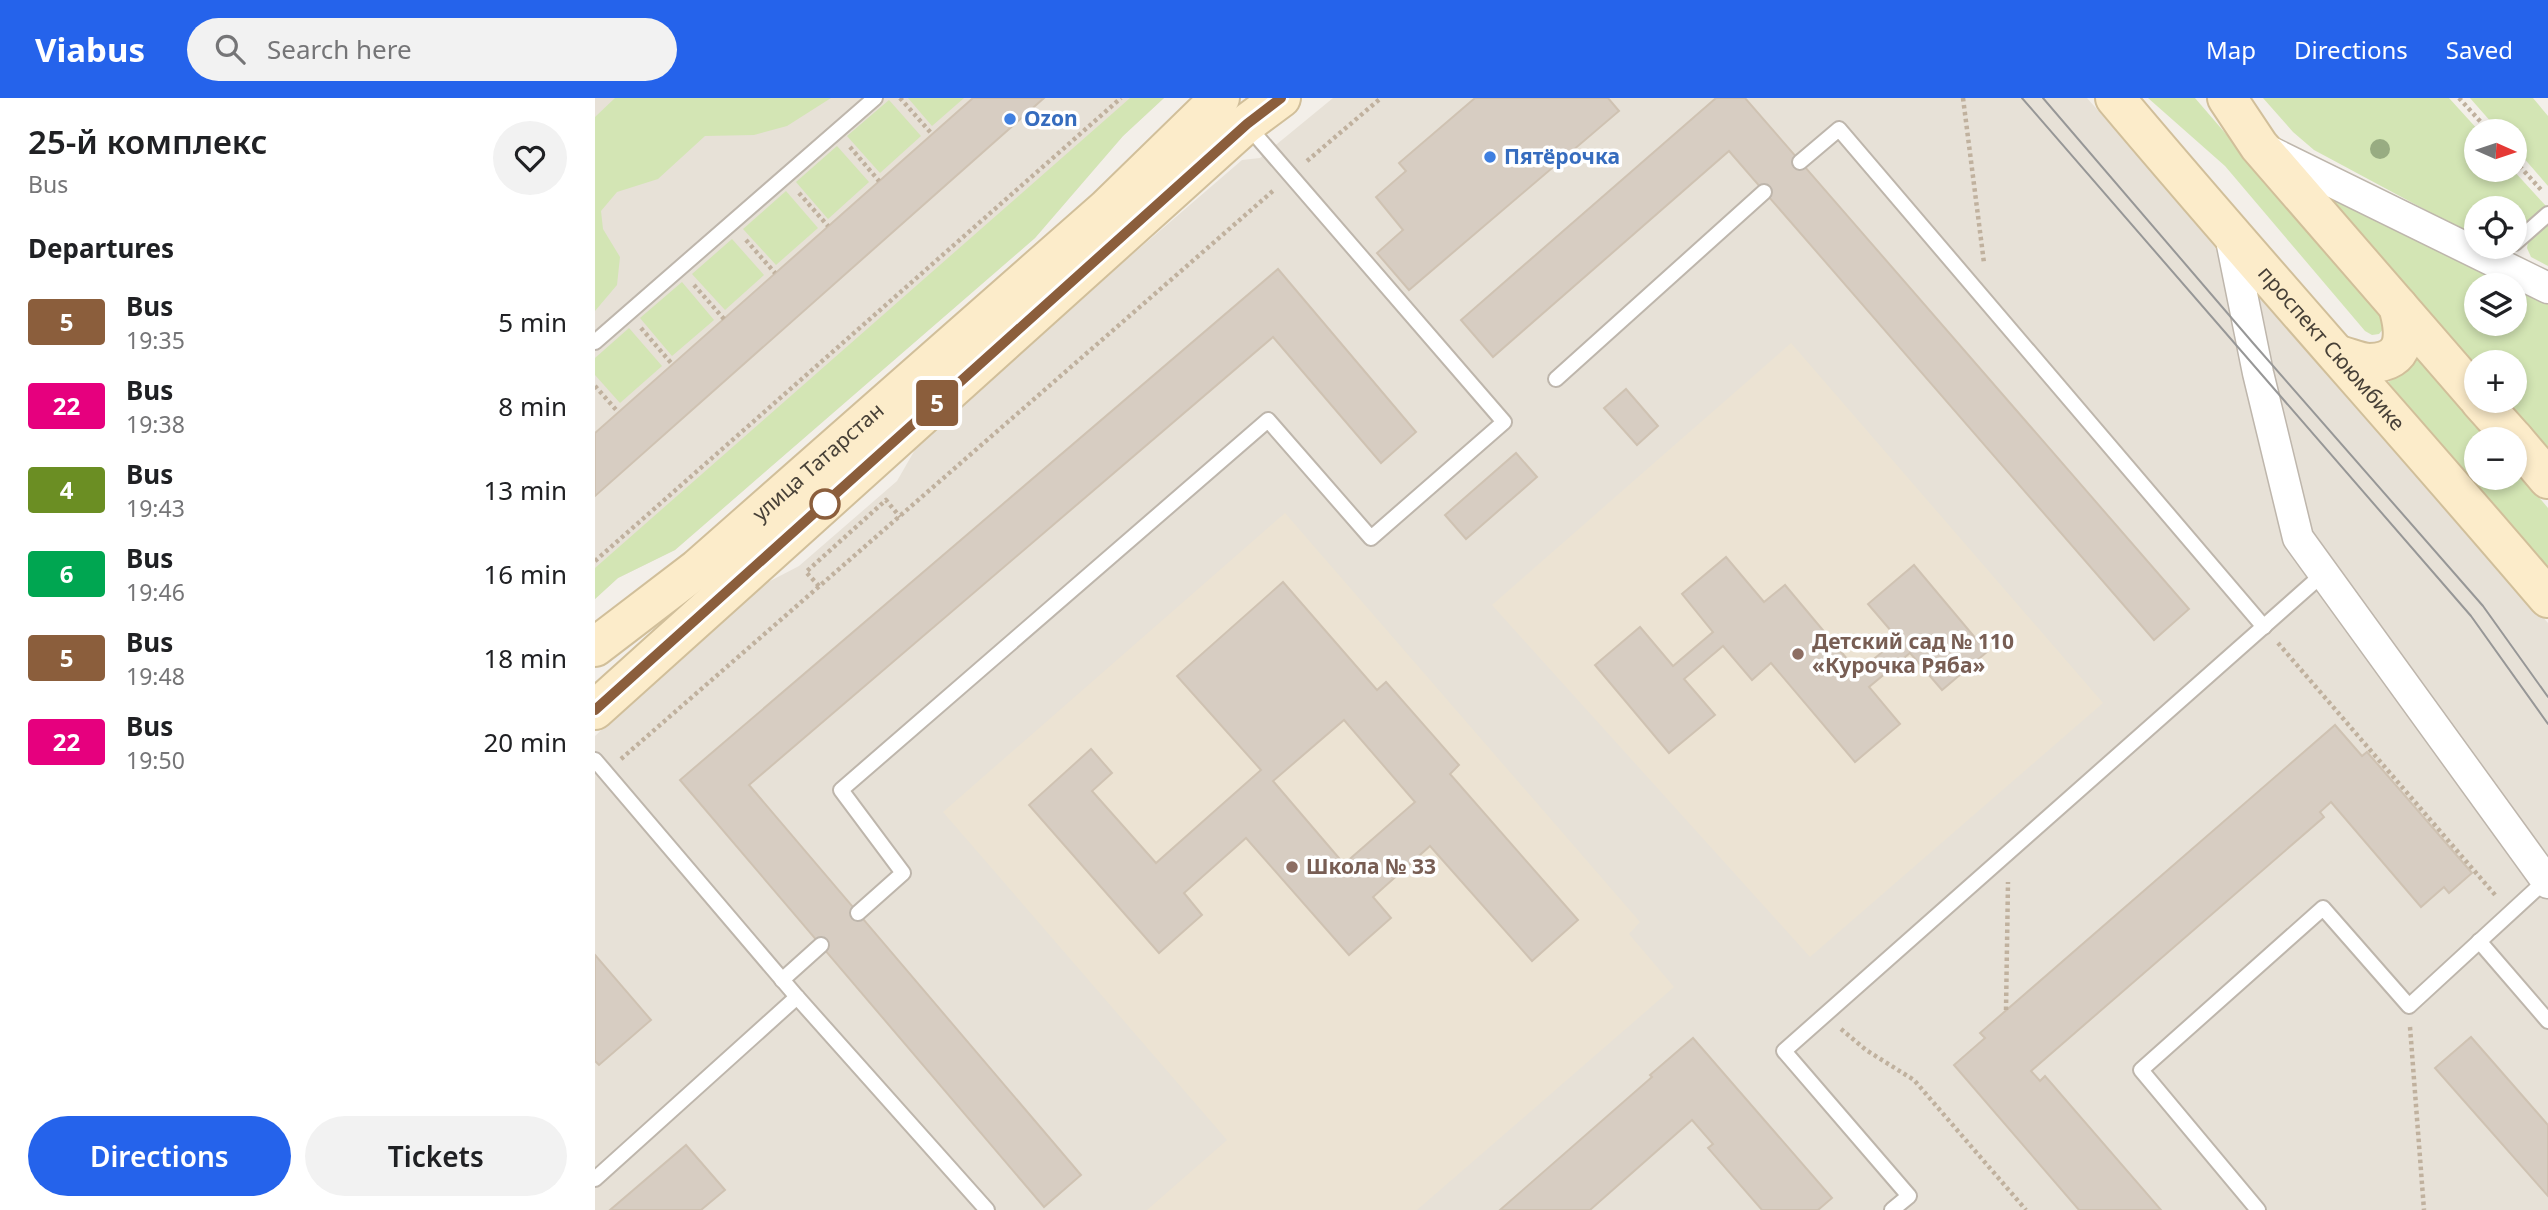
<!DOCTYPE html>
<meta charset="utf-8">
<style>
body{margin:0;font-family:"Noto Sans",sans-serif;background:#f2f2f2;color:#202124;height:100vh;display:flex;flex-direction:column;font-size:26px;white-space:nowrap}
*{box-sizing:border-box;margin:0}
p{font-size:23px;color:#757577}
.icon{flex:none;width:38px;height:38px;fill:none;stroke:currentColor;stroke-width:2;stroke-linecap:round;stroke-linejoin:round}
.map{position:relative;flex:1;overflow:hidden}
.details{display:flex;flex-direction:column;background:#fff;width:595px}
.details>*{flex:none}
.badge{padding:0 14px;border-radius:5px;font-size:24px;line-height:46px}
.needle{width:46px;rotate:93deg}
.fabs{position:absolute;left:1869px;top:21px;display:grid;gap:14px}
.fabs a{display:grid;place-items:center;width:63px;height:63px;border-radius:50%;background:#fff;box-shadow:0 4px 10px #0003;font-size:35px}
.map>.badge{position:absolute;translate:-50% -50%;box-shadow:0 0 0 4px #fff}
h2{padding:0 28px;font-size:26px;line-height:63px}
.round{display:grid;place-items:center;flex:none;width:74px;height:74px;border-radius:37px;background:#f2f2f2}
.headline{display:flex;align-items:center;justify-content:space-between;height:119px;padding:0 28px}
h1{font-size:33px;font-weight:600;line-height:52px}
.primary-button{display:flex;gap:14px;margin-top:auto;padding:14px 28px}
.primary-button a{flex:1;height:80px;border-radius:42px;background:#2563eb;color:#fff;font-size:28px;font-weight:600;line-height:80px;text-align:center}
.primary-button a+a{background:#f2f2f2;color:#202124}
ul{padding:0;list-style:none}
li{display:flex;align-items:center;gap:21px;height:84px;padding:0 28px}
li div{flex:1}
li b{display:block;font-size:26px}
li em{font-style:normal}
li .badge{min-width:77px;font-weight:700;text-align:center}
header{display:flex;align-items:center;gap:42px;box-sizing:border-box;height:98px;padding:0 35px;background:#2563eb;color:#fff}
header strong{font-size:33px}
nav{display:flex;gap:38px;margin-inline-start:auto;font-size:24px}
.search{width:490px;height:63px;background:#f2f2f2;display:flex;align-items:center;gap:18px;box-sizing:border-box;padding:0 24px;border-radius:38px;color:#757577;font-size:26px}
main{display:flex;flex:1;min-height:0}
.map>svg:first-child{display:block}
.residential{fill:#e7e1d7}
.education{fill:#ece3d3}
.green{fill:#d3e5b4}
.building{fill:#d7cdc2;stroke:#cfc2b2;stroke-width:2;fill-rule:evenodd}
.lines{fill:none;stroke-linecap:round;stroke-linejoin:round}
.lane-casing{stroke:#beb6ac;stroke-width:18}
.street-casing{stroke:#beb6ac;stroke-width:33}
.secondary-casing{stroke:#d1bf9a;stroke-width:42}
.path{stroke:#c0b19e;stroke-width:4.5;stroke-dasharray:3.5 3.5;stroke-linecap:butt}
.lane{stroke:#fff;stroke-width:14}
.street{stroke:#fff;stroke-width:30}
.secondary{stroke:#fcecca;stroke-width:38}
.tram{stroke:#979797;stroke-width:2}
.tree{fill:#98ac82}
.line-casing{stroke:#fff;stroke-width:16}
.line{stroke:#8b5e3c;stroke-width:10}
.shop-dot{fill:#3f7fe0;stroke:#fff;stroke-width:2.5}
.stop-dot{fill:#fff;stroke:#8b5e3c;stroke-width:3.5}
.education-dot{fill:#8d6e63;stroke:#fff;stroke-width:2.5}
.labels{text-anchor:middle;stroke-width:7;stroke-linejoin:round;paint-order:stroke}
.shop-label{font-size:21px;font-weight:bold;fill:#366cbe;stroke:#fff;text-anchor:start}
.street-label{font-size:21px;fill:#474037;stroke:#fff}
.education-label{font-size:21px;font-weight:bold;fill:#785e54;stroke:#fff;text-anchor:start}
</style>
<header>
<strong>Viabus</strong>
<div class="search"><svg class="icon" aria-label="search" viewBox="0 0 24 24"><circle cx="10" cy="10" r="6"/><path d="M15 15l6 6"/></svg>Search here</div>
<nav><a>Map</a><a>Directions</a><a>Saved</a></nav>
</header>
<main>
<section class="details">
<div class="headline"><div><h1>25-й комплекс</h1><p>Bus</p></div><a class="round"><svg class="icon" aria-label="heart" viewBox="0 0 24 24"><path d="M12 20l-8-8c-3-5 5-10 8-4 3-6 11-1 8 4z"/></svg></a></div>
<h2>Departures</h2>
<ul>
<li><span class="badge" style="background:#8b5e3c;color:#fff">5</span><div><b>Bus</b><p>19:35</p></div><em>5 min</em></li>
<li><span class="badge" style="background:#e6007e;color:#fff">22</span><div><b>Bus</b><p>19:38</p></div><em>8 min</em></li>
<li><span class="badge" style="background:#6b8e23;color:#fff">4</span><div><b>Bus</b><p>19:43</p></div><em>13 min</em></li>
<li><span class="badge" style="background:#00a651;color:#fff">6</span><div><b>Bus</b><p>19:46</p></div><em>16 min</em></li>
<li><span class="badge" style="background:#8b5e3c;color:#fff">5</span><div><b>Bus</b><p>19:48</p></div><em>18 min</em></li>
<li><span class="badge" style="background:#e6007e;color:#fff">22</span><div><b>Bus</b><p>19:50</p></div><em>20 min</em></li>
</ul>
<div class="primary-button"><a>Directions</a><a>Tickets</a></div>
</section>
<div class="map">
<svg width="1953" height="1112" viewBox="0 0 1953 1112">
<rect width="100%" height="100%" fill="#f3efe9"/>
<g class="residential">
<path d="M0,0h569l-41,38 -88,102 -360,312 -57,28 -23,21z"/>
<path d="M738,0h754l348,393 113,132v587h-1953v-474l148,-141 56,-29 98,-85 27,-47 318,-274 18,-2z"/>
</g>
<g class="education">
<path d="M1196,245l312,360 -293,254 -318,-352z"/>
<path d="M690,415l355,409 -11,12 45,53 -257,223h-270l80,-70 -284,-328z"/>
</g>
<g class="green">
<path d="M20,0h216l-44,28 -33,9 -49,1 -47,43 -41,13 -16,19 2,18 17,28 -3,28 -22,26v-194z"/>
<path d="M313,0h56l-32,28z"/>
<path d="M535,0h34l-41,38 -88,102 -360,312 -57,28 -23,21v-31z"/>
<path d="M1553,0h47l185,215 4,15 -5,6 -7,1 -7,-4 -140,-165z"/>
<path d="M1668,0h186l30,33h-3v39h37l33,36 -31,26v-24h-39v29l-162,-87 -21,-18z"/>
<path d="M1875,0h63l15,18v70l-33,-38v-17h-16z"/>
<path d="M294,2l32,36 -41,37 -33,-37z"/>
<path d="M242,48l32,36 -41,37 -32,-37z"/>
<path d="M191,93l32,37 -42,37 -33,-36z"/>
<path d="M1731,97l189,90h-39v39h39v-39l33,16v151l-44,-51h11v-39h-39v7z"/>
<path d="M1953,126v42l-17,-9 -4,-9 1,-6z"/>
<path d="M137,141l32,36 -39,35 -33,-36z"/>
<path d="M87,184l32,38 -42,36 -32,-38z"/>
<path d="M34,230l33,38 -42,37 -25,-28v-17z"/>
<path d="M1822,259l71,82h-12v39h39v-9l33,39v63l-160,-189 18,-10z"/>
</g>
<g class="building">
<path d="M378,0h71l-449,398v-63z"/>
<path d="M880,0h133l11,13 -210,179 -32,-37 26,-23 -27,-33 30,-26 -7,-8z"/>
<path d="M1121,0h29l444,511 -35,31 -425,-489 -236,206 -32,-37z"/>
<path d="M683,171l138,163 -35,31 -108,-126 -524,448 332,390 -37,32 -364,-427z"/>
<path d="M1031,291l32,37 -21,19 -33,-37z"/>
<path d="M921,355l21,24 -71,62 -21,-24z"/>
<path d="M1131,459l38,45 21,-17 73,87 40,-33 -30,-35 46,-39 73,87 -45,38 -32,-37 -41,34 31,37 -45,38 -84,-99 -19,17 -29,-34 -39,33 31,36 -46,38 -74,-88 45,-38 33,39 40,-34 -31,-38z"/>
<path d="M688,484l94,108 9,-8 73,83 -9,9 128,146 -46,41 -102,-115 -57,51 18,21 -42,37 -103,-117 -62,55 18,22 -43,38 -130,-148 62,-56 21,24 -20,18 64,72 105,-93 -84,-94zM749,622l71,82 -71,62 -71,-83z"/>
<path d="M1740,627l27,31 5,-4 105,121 -23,20 -5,-6 -23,20 -90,-105 -11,10 4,5 -293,254 9,10 5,-5 116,134h-82l-125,-145 31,-27 -5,-5z"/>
<path d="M0,857l56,65 -52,45 -4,-4z"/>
<path d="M1876,939l77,88v71l-113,-128z"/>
<path d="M1098,940l139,160 -14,12h-56l-54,-62 5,-4 -21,-24 -102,90h-90l152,-133 -2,-2z"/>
<path d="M91,1047l39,45 -24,20h-91z"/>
</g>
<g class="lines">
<g class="lane-casing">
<g id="lane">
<path d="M1205,64l39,-33 425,498"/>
<path d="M1920,145l33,-29"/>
<path d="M0,244l280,-244"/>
<path d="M961,281l208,-187"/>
<path d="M0,662l202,237 190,213"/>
<path d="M263,815l45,-40 -62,-83 427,-370 103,118 133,-116 -257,-297"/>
<path d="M1884,843l69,80"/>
<path d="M187,882l39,-35"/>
<path d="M0,1081l202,-182"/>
<path d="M1297,1112l17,-14 -125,-145 539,-477"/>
<path d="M1663,1112l-117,-140 182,-162 86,98 137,-126"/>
</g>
</g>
<g class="street-casing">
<g id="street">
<path d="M1674,53l279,137"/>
<path d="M1635,137l28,138 40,165 250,345"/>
</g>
</g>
<g class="secondary-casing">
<g id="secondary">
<path id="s1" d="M1520,0c142,169 290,332 433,500"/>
<path d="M1632,0l32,48 217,250"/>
<path d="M1743,257c10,2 22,8 32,8 38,-1 36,-29 28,-57"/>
<path d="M1885,303l34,38"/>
<path d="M1920,342l33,39"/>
<path id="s2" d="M0,549l102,-78 409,-360 114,-111"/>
<path d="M0,612l651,-586 35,-26"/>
</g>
</g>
<g class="path">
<path d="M305,0l32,36"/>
<path d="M1368,0l21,165"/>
<path d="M1864,0l30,33"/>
<path d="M255,49l29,34"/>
<path d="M712,63l74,-63"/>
<path d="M1920,63l28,31"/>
<path d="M204,95l29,33"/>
<path d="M151,142l29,33"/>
<path d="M99,187l30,34"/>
<path d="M46,230l31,36"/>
<path d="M0,288l23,26"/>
<path d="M0,463l526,-463"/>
<path d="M224,488l-13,-14 80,-72 14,17"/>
<path d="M1683,545l218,253"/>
<path d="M26,661l653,-569"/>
<path d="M1411,912l2,-128"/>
<path d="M1815,929l14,183"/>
<path d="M1246,931l25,21 48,30 112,130"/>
</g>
<use href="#lane" class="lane"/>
<use href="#street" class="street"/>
<use href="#secondary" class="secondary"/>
<g class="tram">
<path d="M1427,0l449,518 77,108"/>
<path d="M1448,0l210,245 230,263 65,91"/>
</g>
</g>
<circle class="tree" cx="1785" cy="51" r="10"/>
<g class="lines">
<g class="line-casing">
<path id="line" d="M0,612l652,-586 34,-26"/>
</g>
<use href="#line" class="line"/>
</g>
<g class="shop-dot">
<circle cx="415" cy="21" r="7"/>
<circle cx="895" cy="59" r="7"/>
</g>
<circle class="stop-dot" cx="230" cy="406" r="14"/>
<g class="education-dot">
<circle cx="1203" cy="556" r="7"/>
<circle cx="697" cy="769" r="7"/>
</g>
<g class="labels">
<g class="shop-label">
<text x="429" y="28">Ozon</text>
<text x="909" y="66">Пятёрочка</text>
</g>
<g class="street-label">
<text dy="7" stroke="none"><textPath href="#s1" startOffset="331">проспект Сююмбике</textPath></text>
<text dy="7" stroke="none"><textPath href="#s2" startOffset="290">улица Татарстан</textPath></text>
</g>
<g class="education-label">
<text x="1217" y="551">Детский сад № 110<tspan x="1217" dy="24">«Курочка Ряба»</tspan></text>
<text x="711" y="776">Школа № 33</text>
</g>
</g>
</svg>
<div class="fabs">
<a><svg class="needle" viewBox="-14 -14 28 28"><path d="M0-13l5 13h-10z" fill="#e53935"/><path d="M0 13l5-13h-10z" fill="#757577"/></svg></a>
<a><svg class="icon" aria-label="locate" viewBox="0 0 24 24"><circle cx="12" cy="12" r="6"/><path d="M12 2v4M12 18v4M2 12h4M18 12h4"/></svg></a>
<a><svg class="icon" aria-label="layers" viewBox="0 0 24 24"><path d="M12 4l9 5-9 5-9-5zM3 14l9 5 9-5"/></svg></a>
<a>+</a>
<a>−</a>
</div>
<b class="badge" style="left:342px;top:305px;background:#8b5e3c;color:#fff">5</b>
</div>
</main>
